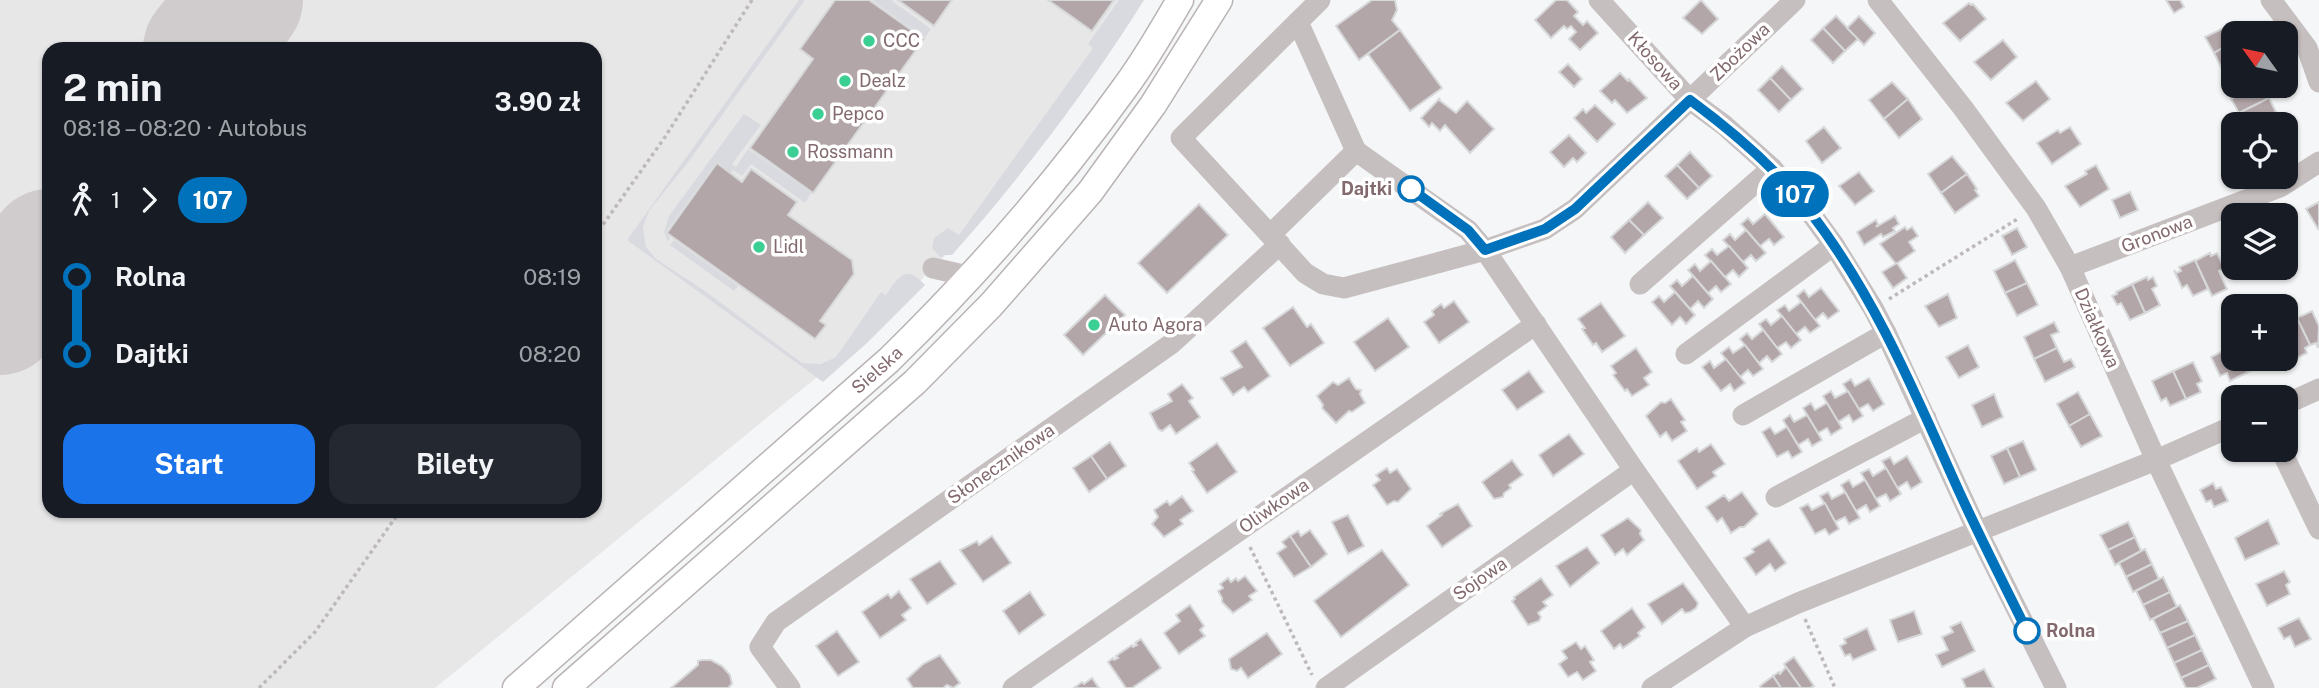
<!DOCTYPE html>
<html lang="pl">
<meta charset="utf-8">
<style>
body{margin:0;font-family:"Public Sans",sans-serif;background:#242831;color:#f1f3f6;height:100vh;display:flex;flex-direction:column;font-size:26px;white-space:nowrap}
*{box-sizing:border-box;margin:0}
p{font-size:23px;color:#9ea1a6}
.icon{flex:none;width:38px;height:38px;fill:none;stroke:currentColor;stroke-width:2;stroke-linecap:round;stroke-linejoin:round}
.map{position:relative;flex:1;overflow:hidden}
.drawer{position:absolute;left:42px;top:42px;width:560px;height:476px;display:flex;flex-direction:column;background:#171b24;border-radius:21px;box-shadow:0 2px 5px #0004}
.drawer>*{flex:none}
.badge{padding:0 14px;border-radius:23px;font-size:24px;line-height:46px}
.needle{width:46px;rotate:303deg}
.controls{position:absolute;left:2221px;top:21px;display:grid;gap:14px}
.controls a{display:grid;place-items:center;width:77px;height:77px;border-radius:14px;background:#171b24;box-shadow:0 2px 5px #0004;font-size:35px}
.map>.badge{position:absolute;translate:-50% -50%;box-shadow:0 0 0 4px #fff}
.legs{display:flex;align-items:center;gap:10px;height:77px;padding:0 21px;font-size:23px}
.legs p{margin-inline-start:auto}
.head{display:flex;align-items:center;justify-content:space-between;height:119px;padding:0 21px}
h1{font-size:38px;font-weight:700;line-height:52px}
.action{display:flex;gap:14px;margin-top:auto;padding:14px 21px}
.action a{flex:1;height:80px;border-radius:21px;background:#1a73e8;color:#fff;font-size:28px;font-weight:700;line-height:80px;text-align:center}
.action a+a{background:#242831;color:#f1f3f6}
ul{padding:0 21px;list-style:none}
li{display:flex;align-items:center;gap:24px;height:77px;font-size:26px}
li i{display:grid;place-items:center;width:10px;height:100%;margin:0 9px;background:currentColor}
li i::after{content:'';width:18px;height:18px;margin:-9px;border:5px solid;border-radius:50%;background:#171b24}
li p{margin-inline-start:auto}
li:first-child i{background:linear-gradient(#0000 50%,currentColor 0)}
li:last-child i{background:linear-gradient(currentColor 50%,#0000 0)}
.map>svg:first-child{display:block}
.built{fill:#e8e7e8;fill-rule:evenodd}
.green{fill:#d9dae0}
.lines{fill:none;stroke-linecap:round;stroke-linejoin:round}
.runway{stroke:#d0cccd;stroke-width:122}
.building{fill:#b3a6a9;stroke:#d7d8d9;stroke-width:2}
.major-casing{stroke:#bab3b4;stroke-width:29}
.path{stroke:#beb9ba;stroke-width:3.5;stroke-dasharray:3.5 3.5;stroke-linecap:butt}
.minor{stroke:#c6bfc0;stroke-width:21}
.major{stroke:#fff;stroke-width:26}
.line-1-casing{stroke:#fff;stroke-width:16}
.line-1{stroke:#0072bc;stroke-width:10}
.poi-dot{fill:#3ccf94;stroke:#fff;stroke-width:2.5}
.stop-1-dot{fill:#fff;stroke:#0072bc;stroke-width:3.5}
.labels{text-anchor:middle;stroke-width:7;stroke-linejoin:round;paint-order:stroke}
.poi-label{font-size:18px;fill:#826a6e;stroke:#fff;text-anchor:start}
.street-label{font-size:18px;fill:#826a6e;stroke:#fff}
.stop-label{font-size:18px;font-weight:bold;fill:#826a6e;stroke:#fff;text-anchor:end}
</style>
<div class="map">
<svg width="2319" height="688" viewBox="0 0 2319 688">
<rect width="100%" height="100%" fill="#f5f6f7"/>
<path class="built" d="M0,0h1139l-175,236 -73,75 -74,66 -382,311h-435zM49,49h546v462h-546z"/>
<g class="green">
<path d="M799,0h6l-116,161 -40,50 -6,16 3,20 10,12 49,32 97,72 19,1 15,-7 45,-65 5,3c12,-18 20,-32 39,-10l-58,58 -44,39 -196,-142z"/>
<path d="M872,0h19l40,29 -6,9z"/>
<path d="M1119,0h25c-57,91 -121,175 -192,255h-8l-3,3 -9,-10 2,-10 14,-10 11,7 134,-187 -5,-4z"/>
<path d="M743,115h3l15,10 -29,39 4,3 12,-18 63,44 -6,10 -54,-39 -9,12 -9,-6 -3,3 -13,-12 -52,72 5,4 -2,5 -4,-10 5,-16z"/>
<path d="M674,240l64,46 -4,5 -64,-46z"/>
</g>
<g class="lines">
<g class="runway">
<path d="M204,49l38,-49"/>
<path d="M0,314l49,-64"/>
</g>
</g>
<g class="building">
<path d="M835,0h34l55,39 -111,154 -63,-45 63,-89 -13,-10z"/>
<path d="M898,0h54l-18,26z"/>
<path d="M1048,0h66l-22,31z"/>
<path d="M1372,0h23l2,10 -5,10 8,10 -41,30 -23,-34z"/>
<path d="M1556,0h11l11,12 -4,4 9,9 4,-4 11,12 -18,17 -11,-11 7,-7 -5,-6 -4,3 -3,-3 -13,12 -16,-18z"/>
<path d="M1701,0l17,19 -16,15 -19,-16z"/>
<path d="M2166,0h14l4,7 -10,6z"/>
<path d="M1969,3l2,2 2,-1 13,15 -26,22 -17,-18z"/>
<path d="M1836,16l22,23 -13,12 -22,-23z"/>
<path d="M1859,16l16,17 -11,12 -17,-17z"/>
<path d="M2236,22l6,11h-9v9l-19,11 -9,-16z"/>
<path d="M1823,28l22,23 -12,12 -22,-23z"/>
<path d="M1400,30l42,58 -32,23 -42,-57z"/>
<path d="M2003,40l14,17 -26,23 -17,-18z"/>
<path d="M2233,42v19l-12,6 -7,-14z"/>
<path d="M2233,61v18l-4,3 -8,-15z"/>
<path d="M1568,64l14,15 -8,8 -15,-15z"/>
<path d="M1782,66l21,23 -12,11 -21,-22z"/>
<path d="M1620,73l8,8 1,-2 18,19 -20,15 -12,-13 -3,3 -12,-12z"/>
<path d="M1770,78l21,22 -12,12 -21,-22z"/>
<path d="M2233,79v7h24l-21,10 -7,-14z"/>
<path d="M2036,81l14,18 -27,22 -17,-18z"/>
<path d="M1892,82l16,17 -24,20 -15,-19z"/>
<path d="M2257,86h5l7,12 -30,15 -8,-14z"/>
<path d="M1440,98l-1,2 17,13 11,-12 27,28 -24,24 -25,-28 -5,6 -8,-8 -3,4 -8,-9z"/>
<path d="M2269,98l7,14 -24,12h-8l-5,-11z"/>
<path d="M1908,99l14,20 -23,19 -15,-19z"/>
<path d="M1595,105l20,19 -18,18 -23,-24 9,-9 3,4z"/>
<path d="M2276,112l7,12h-31z"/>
<path d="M1824,127l17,21 -19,15 -16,-22z"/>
<path d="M2070,127l11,17 -29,20 -15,-21 21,-13 2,3z"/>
<path d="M1569,135l17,18 -9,9 -4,-4 -9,9 -14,-15z"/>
<path d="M1690,152l22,24 -13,12 -22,-23z"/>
<path d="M1952,156l15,18 -26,19 -13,-19z"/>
<path d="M717,163l25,19 9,-13 46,33 -9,13 64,45 2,14 -34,47 6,4 -11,14 -148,-106z"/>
<path d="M1677,165l22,23 -12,11 -22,-23z"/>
<path d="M2096,165l13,24 -29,18 -15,-21 22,-12 -2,-3z"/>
<path d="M1859,172l15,19 -19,14 -16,-19z"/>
<path d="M1967,174l10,15 -2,1 4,6 -24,17 -14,-20z"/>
<path d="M2130,192l8,18 -18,8 -8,-18z"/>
<path d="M1648,202l15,16 -19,17 -15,-15z"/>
<path d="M2319,202v26l-1,1 -12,-20z"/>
<path d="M1199,204l29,31 -61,58 -29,-30z"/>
<path d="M1765,214l19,23 -10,8 -5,-6 -9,7 -19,-22 7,-6 5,6z"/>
<path d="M1895,216l4,8 -6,4 2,3 -12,6 -2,-3 -17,11 -7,-13 19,-12 2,4 -2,3z"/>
<path d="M1629,220l15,15 -19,18 -14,-16z"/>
<path d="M1905,227l2,3 5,-3 6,9 -9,6 6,9 -19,13 -16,-20z"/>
<path d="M2017,228l10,19 -15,8 -10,-19z"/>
<path d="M1746,230l20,23 -10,8 -5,-6 -8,7 -20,-22 7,-6 5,6z"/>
<path d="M1729,246l19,22 -9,9 -6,-7 -8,7 -20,-22 7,-6 5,6z"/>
<path d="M2210,253l1,3 6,-3 7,15 -5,3 8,18 -15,7 -17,-35z"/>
<path d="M2015,260l12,23 -22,10 -11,-22z"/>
<path d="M2195,260l13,29 -15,7 -6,-11 -5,3 -8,-18 2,3 5,-2 -2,-4z"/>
<path d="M1711,261l20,23 -10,8 -5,-6 -8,7 -20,-23 7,-6 5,7z"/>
<path d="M1897,263l10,15 -14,10 -11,-16z"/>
<path d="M1693,276l20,23 -9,9 -6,-7 -8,8 -20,-23 7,-6 5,6z"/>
<path d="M2147,277l1,3 5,-3 4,9 -5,3 8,16 -15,8 -13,-29z"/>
<path d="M2027,283l11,22 -21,11 -12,-23z"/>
<path d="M2132,284l13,29 -15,7 -9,-17 -4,2 -5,-9 5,-2 -1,-2z"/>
<path d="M1821,288l18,23 -11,8 -5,-6 -8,7 -18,-24 7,-6 5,7z"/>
<path d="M1675,292l20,23 -9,9 -6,-7 -8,8 -20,-23 7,-6 5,6z"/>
<path d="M1948,294l9,24 -18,9 -14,-21z"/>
<path d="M1105,295l20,20 -42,40 -19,-20z"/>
<path d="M1454,301l15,21 -30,21 -15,-21 10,-7 -2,-4 9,-7 3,4z"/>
<path d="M1801,302l19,24 -10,7 -5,-6 -9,7 -19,-24 8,-5 4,6z"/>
<path d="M1601,303l24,33 -23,16 -6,-9 -3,2 -11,-16 3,-1 -7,-9z"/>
<path d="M1293,307l14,20 4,-3 13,19 -34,23 -27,-38z"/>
<path d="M2312,311l7,15 -1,22 -2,-5 -6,2 -13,-27z"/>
<path d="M1782,316l19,24 -10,8 -5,-6 -9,6 -18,-24 7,-5 5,6z"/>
<path d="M1388,318l21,29 -34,24 -21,-29z"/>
<path d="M2297,318l13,27 -5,3 2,5 -10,5 -11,-24v-11z"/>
<path d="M2054,322l5,10 -8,3 6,13 -23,11 -10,-22z"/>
<path d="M1763,330l19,24 -10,8 -5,-6 -8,7 -19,-24 7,-6 5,6z"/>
<path d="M1246,341l24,35 -22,16 -4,-5 -11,8 -12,-17 21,-11 -11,-16z"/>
<path d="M1745,345l18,24 -10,7 -5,-6 -8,7 -19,-24 8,-6 4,6z"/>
<path d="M1968,345l11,22 -20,11 -13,-21z"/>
<path d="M2233,346v13h9l6,13 -18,9 -3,-8 -7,3 -9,-19z"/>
<path d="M1636,348l16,24 -8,6 5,7 -17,11 -5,-7 -2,2 -12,-16 3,-2 -5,-7z"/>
<path d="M2057,348l7,14 7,-3 4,8 -30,15 -11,-23z"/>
<path d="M1726,359l19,24 -11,8 -4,-7 -9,7 -19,-24 8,-6 4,7z"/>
<path d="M2242,359h21l2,5 -17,8z"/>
<path d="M2193,362l9,19 -5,3 4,8 -15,7 -13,-28z"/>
<path d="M1529,371l15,21 -27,18 -15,-20z"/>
<path d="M2173,371l13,28 -16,7 -4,-8 -5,3 -9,-20z"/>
<path d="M1349,378l7,11 5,1 -1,4 5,9 -13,9 -3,-1 -13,12 -14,-15 1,-3 -6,-9 16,-14 5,3z"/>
<path d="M1869,378l15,26 -11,7 -5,-7 -9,5 -16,-25 8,-5 4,7z"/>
<path d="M1182,384l11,14 -4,3 11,16 -24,17 -6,-9 -8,6 -4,-2 -8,-16 22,-12 -4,-7z"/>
<path d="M1831,391l4,7 13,-7 15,25 -10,6 -4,-7 -11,7 -15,-26z"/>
<path d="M2078,392l12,22 -21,12 -12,-22z"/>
<path d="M1994,394l9,23 -21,10 -10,-22z"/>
<path d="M1671,399l14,21 -4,2 6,9 -15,10 -6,-9 -6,5 -14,-21 15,-14 4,1z"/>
<path d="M1811,403l4,7 12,-7 15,25 -11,7 -4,-7 -9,5 -15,-25z"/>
<path d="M2090,414l12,22 -21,11 -12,-21z"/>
<path d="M1790,415l4,7 13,-7 15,25 -10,6 -4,-7 -10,6 -15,-25z"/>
<path d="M1770,427l5,7 12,-7 15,25 -10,6 -4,-7 -11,6 -15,-25z"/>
<path d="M1569,434l15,20 -31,22 -14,-21z"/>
<path d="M2023,441l13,29 -16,7 -13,-29z"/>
<path d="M1110,442l16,24 -19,13 -16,-23z"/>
<path d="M1217,443l20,29 -30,21 -15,-22 2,-1 -5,-7z"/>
<path d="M1711,444l14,20 -12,8 3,4 -19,13 -19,-28 19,-13 2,4z"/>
<path d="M2007,448l13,29 -16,7 -13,-28z"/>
<path d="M1091,456l16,23 -18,13 -16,-24z"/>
<path d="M1907,456l15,26 -11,7 -4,-7 -10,6 -15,-27 8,-4 4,7z"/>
<path d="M1512,460l11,15 -14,10 2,3 -7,5 -1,4 -9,2 -12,-17z"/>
<path d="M1387,468l3,5 7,-4 14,20 -13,13 -4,-1 -7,4 -14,-20 7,-5 -4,-5z"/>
<path d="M1886,468l15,26 -11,7 -4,-7 -10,5 -15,-26 8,-4 4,7z"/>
<path d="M1849,480l4,7 12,-7 15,26 -10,6 -4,-7 -10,6 -15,-26z"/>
<path d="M2213,483l3,6 5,-2 7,14 -14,6 -3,-7 -5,2 -6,-12z"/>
<path d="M1742,492l16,22 -14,13h-4l-9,6 -9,-15 -5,4 -11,-15 18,-12 5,6z"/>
<path d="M1828,492l4,7 13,-7 15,26 -11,6 -4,-7 -10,5 -15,-26z"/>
<path d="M1182,496l11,15 -13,9 3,4 -19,13 -12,-13 6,-7 -4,-7 13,-9 3,4z"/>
<path d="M1825,503l14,26 -10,6 -4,-6 -10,5 -15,-26 8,-4 4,6z"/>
<path d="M1458,504l14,22 -30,21 -15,-21 15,-11 -2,-1z"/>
<path d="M1348,515l16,31 -16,8 -16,-32z"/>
<path d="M1628,518l13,12 -1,4 4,6 -17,15 -4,-6 -8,6 -14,-20z"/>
<path d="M2268,520l11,24 -34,16 -10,-22z"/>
<path d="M2128,522l7,15 -27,13 -8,-15z"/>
<path d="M1310,530l17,24 -16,13 -21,-31 8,-5 3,5z"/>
<path d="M992,536l19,27 -28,19 -23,-32 17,-9 2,4z"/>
<path d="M1290,536l21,31 -17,10 -17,-24 9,-6 -4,-5z"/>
<path d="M2135,537l6,14 -26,14 -7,-15z"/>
<path d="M1769,539l17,24 -11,8 -5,-7 -14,11 -12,-17 10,-6 -2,-3z"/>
<path d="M1587,547l12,16 -29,24 -14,-21z"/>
<path d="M2145,549l7,15 -26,13 -7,-14z"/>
<path d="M1382,550l27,35 -68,52 -27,-36z"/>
<path d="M940,561l16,23 -29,20 -17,-25z"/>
<path d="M2152,564l7,15 -26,13 -7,-15z"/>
<path d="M2284,571l6,11 -4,3 4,9 -23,12 -11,-22z"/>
<path d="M1245,576l12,15 -8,5 3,4 -19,13 -11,-11v-4l-4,-7 5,-3 -3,-4 8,-6 3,4 5,-4 2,3z"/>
<path d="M2163,577l7,15 -27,13 -7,-14z"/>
<path d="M1541,578l12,17 -10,7 4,4 -9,7 3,4 -2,4 -11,4 -16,-24 3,-2 -1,-2z"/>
<path d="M1683,583l15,20 -2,5 -6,4 -5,1 -3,-4 -20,15 -14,-20z"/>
<path d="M899,591l12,17 -9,7 4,5 -26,18 -18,-26 26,-18 3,4z"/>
<path d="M1030,592l15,23 -26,19 -16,-23z"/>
<path d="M2170,592l7,15 -27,13 -7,-15z"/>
<path d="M1190,605l14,21 -4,4 5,6 -26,18 -15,-21 16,-12 -4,-6z"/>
<path d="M2180,605l8,16 -28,12 -7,-14z"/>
<path d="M1632,608l13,19 -7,6 2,3 -17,12 -3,-4 -6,5 -13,-18z"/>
<path d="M1914,611l8,23 -24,8 -8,-22z"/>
<path d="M2299,618l12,21 -16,8 -5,-11 -6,3 -6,-11z"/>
<path d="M2188,621l7,14 -28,13 -7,-15z"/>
<path d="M1961,622l14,29 -33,16 -6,-12 12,-5 -6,-13 11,-5 -3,-5z"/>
<path d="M1867,628l9,22 -23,10 -3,-6 -5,2 -5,-10 6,-3 -2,-4z"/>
<path d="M837,631l22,31 -21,14 -22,-30z"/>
<path d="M1267,633l15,21 -34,24 -7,-10 -4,3 -6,-2 -2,-10z"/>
<path d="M2195,635l7,15 -28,13 -7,-15z"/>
<path d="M1141,639l20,29 -29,20h-6l-18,-26 5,-4 1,2 4,-2 -2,-2 16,-11 1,2 4,-2 -2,-2z"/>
<path d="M1576,642l5,7 4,-3 9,14 -4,2 6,9 -13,9 -6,-8 -9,5 -9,-13 8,-6 -5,-7z"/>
<path d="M2202,650l7,15 -28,13 -7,-15z"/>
<path d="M940,655l20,28 -7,5 -6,-3 -4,3h-30l-6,-9 16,-15z"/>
<path d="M1794,657l20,29 -4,2h-9l-17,-24z"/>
<path d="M702,660h9l11,6 8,9 2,9 -4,4h-57l27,-23v-4z"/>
<path d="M2209,665l7,14 -19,9h-11l-5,-10z"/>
<path d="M1786,667l15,21h-20l-8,-12 6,-4 1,2z"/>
<path d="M1984,669l10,19h-28l-4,-9z"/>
<path d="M1773,676l8,12h-20l-1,-2z"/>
<path d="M1092,678l7,10h-25l8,-6 2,2z"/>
</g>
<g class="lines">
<g class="major-casing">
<g id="major">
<path id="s1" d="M516,688l373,-328c87,-85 166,-175 237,-274 20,-27 37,-57 54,-86"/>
<path d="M566,688l349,-306 76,-77 99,-113 63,-87 66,-105"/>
</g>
</g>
<g class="path">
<path d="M595,236l70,-99 87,-137"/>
<path d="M1889,299l130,-81"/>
<path d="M1250,547l62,128"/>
<path d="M1805,619l30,69"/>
<path d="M259,688l56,-56 85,-121"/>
</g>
<g class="minor">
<path d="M1320,0l-139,138 124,135 18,11 21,4 141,-38 149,220 111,157"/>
<path d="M1599,0l91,100 34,25 48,43 38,44 24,33 39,63 13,25 91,197 79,158"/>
<path d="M1878,0l85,108 73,100 34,59 86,193 108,228"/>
<path d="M2271,0l36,48 12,34"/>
<path d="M1298,22l58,129 112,79 17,20 60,-21 30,-20 220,-209"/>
<path d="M1271,234l85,-83"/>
<path d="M2070,267l210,-80 39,-25"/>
<path d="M933,268l39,9"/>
<path d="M1640,284l132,-116"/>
<path d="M1686,354l148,-109"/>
<path d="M2286,404l33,-15"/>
<path d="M1743,415l143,-82"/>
<path d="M2281,450l38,79"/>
<path d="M1776,497l150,-79"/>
<path d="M790,688l-30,-41 16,-25 395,-278 109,-100"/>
<path d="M1013,688l523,-364"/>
<path d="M1326,688l308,-218"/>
<path d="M1652,688l93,-61 53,-24 358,-143 77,-34"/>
</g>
<use href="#major" class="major"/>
</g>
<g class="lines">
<g class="line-1-casing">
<path id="line-1" d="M1411,189l57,41 17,20 60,-21 30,-20 115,-109c45,33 86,68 120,112 62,80 102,174 143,266 23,52 49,102 74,153"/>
</g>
<use href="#line-1" class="line-1"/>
</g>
<g class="poi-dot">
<circle cx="869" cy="41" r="7"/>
<circle cx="845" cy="81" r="7"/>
<circle cx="818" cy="114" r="7"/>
<circle cx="793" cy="152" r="7"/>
<circle cx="759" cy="247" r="7"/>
<circle cx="1094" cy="325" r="7"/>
</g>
<g class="stop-1-dot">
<circle cx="1411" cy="189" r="12"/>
<circle cx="2027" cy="631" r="12"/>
</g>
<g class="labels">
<g class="poi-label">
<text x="883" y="47">CCC</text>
<text x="859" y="87">Dealz</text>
<text x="832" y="120">Pepco</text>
<text x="807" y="158">Rossmann</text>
<text x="773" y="253">Lidl</text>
<text x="1108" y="331">Auto Agora</text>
</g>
<g class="street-label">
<text transform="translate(1740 52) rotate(-44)" y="6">Zbożowa</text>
<text transform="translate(1655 61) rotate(48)" y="6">Kłosowa</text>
<text transform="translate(2157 234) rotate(-21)" y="6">Gronowa</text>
<text transform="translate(2097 328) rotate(66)" y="6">Działkowa</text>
<text dy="6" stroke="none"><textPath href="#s1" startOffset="481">Sielska</textPath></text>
<text transform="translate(1001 464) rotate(-35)" y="6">Słonecznikowa</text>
<text transform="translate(1274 506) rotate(-35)" y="6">Oliwkowa</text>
<text transform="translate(1480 579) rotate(-35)" y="6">Sojowa</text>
</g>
<g class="stop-label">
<text x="1392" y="195">Dajtki</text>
<text x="2046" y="637" text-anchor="start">Rolna</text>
</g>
</g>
</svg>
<div class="controls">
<a><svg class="needle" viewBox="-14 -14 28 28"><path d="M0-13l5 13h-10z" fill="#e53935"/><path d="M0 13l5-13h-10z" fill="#9ea1a6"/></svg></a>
<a><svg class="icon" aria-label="locate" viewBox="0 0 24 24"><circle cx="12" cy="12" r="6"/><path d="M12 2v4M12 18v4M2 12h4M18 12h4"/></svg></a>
<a><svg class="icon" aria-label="layers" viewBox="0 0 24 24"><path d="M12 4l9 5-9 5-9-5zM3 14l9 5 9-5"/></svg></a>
<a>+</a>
<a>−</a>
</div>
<b class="badge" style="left:1795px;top:194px;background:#0072bc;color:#fff">107</b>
<section class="drawer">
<div class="head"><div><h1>2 min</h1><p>08:18 – 08:20 · Autobus</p></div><b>3.90 zł</b></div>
<div class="legs"><svg class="icon" aria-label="walk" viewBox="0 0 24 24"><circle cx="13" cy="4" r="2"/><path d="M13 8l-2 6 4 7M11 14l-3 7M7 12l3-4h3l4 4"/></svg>1<svg class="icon" aria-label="forward" viewBox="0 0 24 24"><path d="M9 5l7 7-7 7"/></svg><b class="badge" style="background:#0072bc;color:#fff">107</b></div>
<ul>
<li><i style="color:#0072bc"></i><b>Rolna</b><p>08:19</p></li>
<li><i style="color:#0072bc"></i><b>Dajtki</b><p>08:20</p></li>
</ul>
<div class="action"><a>Start</a><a>Bilety</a></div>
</section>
</div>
